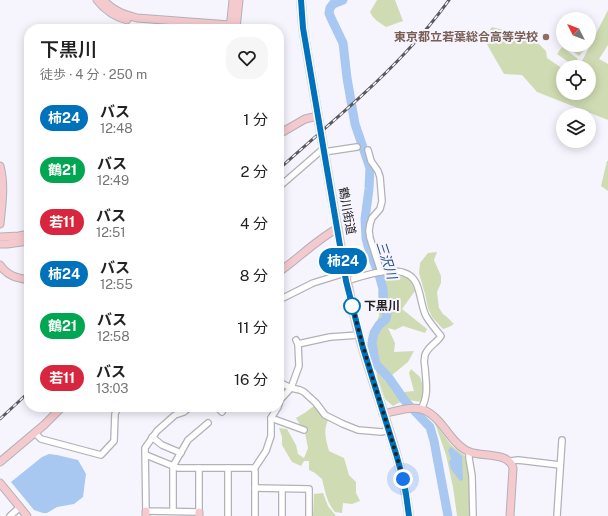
<!DOCTYPE html>
<html lang="ja">
<meta charset="utf-8">
<style>
body{margin:0;font-family:"Public Sans","Noto Sans JP",sans-serif;background:#f6f6f6;color:#222;height:100vh;display:flex;flex-direction:column;font-size:15px;white-space:nowrap}
*{box-sizing:border-box;margin:0}
p{font-size:13px;color:#767676}
.icon{flex:none;width:22px;height:22px;fill:none;stroke:currentColor;stroke-width:2;stroke-linecap:round;stroke-linejoin:round}
.map{position:relative;flex:1;overflow:hidden}
.sheet{position:absolute;left:24px;top:24px;width:260px;height:388px;display:flex;flex-direction:column;background:#fff;border-radius:16px;box-shadow:0 2px 10px #0003}
.sheet>*{flex:none}
.badge{padding:0 8px;border-radius:13px;font-size:14px;line-height:26px}
.needle{width:26px;rotate:312deg}
.tools{position:absolute;left:556px;top:12px;display:grid;gap:8px}
.tools a{display:grid;place-items:center;width:40px;height:40px;border-radius:50%;background:#fff;box-shadow:0 2px 10px #0003;font-size:20px}
.you{position:absolute;width:20px;height:20px;margin:-10px;border:3px solid #fff;border-radius:50%;background:#1a73e8;box-shadow:0 0 0 6px #1a73e833}
.map>.badge{position:absolute;translate:-50% -50%;box-shadow:0 0 0 2px #fff}
.round{display:grid;place-items:center;flex:none;width:42px;height:42px;border-radius:16px;background:#f6f6f6}
.headline{display:flex;align-items:center;justify-content:space-between;height:68px;padding:0 16px}
h1{font-size:19px;font-weight:600;line-height:30px}
ul{padding:0;list-style:none}
li{display:flex;align-items:center;gap:12px;height:52px;padding:0 16px}
li div{flex:1}
li b{display:block;font-size:15px}
li em{font-style:normal}
li .badge{min-width:44px;font-weight:700;text-align:center}
.map>svg:first-child{display:block}
.green{fill:#cfdcb3}
.water{fill:#a8c7f1}
.lines{fill:none;stroke-linecap:round;stroke-linejoin:round}
.river{stroke:#a8c7f1;stroke-width:9}
.street-casing{stroke:#b2b1b8;stroke-width:8}
.secondary-casing{stroke:#b2b1b8;stroke-width:9}
.primary-casing{stroke:#d3d3d3;stroke-width:10}
.street{stroke:#fff;stroke-width:5.5}
.secondary{stroke:#f5cace;stroke-width:7}
.primary{stroke:#eb949e;stroke-width:8}
.rail-casing{stroke:#5a595e;stroke-width:3}
.rail{stroke:#f6f5fd;stroke-width:1.5;stroke-dasharray:4.5;stroke-linecap:butt}
.line-casing{stroke:#fff;stroke-width:9}
.line{stroke:#0072bc;stroke-width:6}
.walk{stroke:#222124;stroke-width:4;stroke-dasharray:0 7.2}
.education-dot{fill:#8d6e63;stroke:#f6f5fd;stroke-width:1.5}
.stop-dot{fill:#fff;stroke:#0072bc;stroke-width:2}
.labels{text-anchor:middle;stroke-width:4;stroke-linejoin:round;paint-order:stroke}
.education-label{font-size:12px;font-weight:bold;fill:#785e54;stroke:#f6f5fd;text-anchor:end}
.street-label{font-size:12px;fill:#222124;stroke:#f6f5fd}
.stop-label{font-size:12px;font-weight:bold;fill:#222124;stroke:#f6f5fd;text-anchor:start}
.water-label{font-size:13px;font-style:italic;fill:#295186;stroke:#f6f5fd}
</style>
<div class="map">
<svg width="608" height="516" viewBox="0 0 608 516">
<rect width="100%" height="100%" fill="#f6f5fd"/>
<g class="green">
<path d="M377,0h18l8,21 -17,6c-6,-4 -13,-8 -16,-15z"/>
<path d="M608,10v35l-9,14 9,5v56l-71,-28 -15,-17 -18,-1 -15,-26 -5,-10 8,-11 41,11 13,13 1,7 16,11v24h26v-26h-10z"/>
<path d="M564,45h14l6,5 -5,6z"/>
<path d="M562,47l16,12 -4,7 -17,-12z"/>
<path d="M607,161h1v30l-7,-5z"/>
<path d="M437,252l-3,8 7,16v7l-4,9 2,16 4,6 5,4 6,6 -5,3 -6,2 -11,-12 -4,-9 -3,-14 -6,-21 1,-10 8,-10z"/>
<path d="M394,275l15,3 6,13 -13,18 25,20 -2,4 -22,-7 -8,4 -7,-2 7,15 -1,9 20,-1 -6,11 -16,13 12,17 10,-1 -5,-18 2,-4 9,8 6,17 -4,8c-13,-2 -18,-3 -29,4l-8,-7 -7,-19 -4,-20 -7,-15 12,-29 -1,-24 5,-16z"/>
<path d="M315,405l7,10 6,5c-5,12 -2,20 1,31l15,7 5,17 7,7v11l4,8 -8,3 -9,-1 -1,10 -7,-1c-8,-9 -10,-21 -13,-33l-7,-6 -6,-3v-9h-5l-3,5 -9,-4 -10,-17v-8l-3,-9 8,1 9,16 2,9 6,4 4,-10 -3,-15 -9,-15 10,-6z"/>
<path d="M435,423l16,22 14,11 6,35 -1,25h-13l-4,-29 -7,-32z"/>
<path d="M323,493l5,13 8,10h-23l1,-22z"/>
</g>
<g class="water">
<path d="M451,447l11,9 1,24 -3,1 -9,-12 -2,-7 2,-3 -3,-9z"/>
<path d="M49,454l8,1 21,5 8,14 -3,23 -9,7 -17,3 -10,6h-4l-9,-3 -23,-28 31,-25z"/>
</g>
<g class="lines">
<path class="river" d="M343,0l-10,4 -3,4 -1,5 2,5 12,25 4,35 8,46 15,44 -1,21 -4,30 1,19 2,8 12,32 3,11 1,18 3,8 -1,4 -7,6 -5,8 -2,9 2,14 2,8 13,14 16,23 21,22 4,4 4,14 14,75"/>
<g class="street-casing">
<g id="street">
<path d="M368,150l3,11 7,10 2,6 2,24 -2,8 -8,9 -2,6 -1,7 1,7 11,34"/>
<path d="M324,152l33,-5"/>
<path d="M279,187l45,-39"/>
<path d="M346,281c18,-5 59,-21 70,2 5,10 5,23 10,33 4,7 10,14 15,20 -4,7 -13,10 -16,19 -1,4 -1,9 0,13 1,14 4,28 -4,41"/>
<path d="M279,300l34,-17 32,-10"/>
<path d="M296,340l2,4 32,-7 29,-2"/>
<path d="M279,382l12,6 9,2 4,2 12,11 9,12 18,9 15,6 24,2 6,-2"/>
<path d="M279,404l1,-4 11,-12 8,-22 -1,-22"/>
<path d="M190,407l-6,5 -9,3 -18,16 -12,17 1,63 53,1v-44"/>
<path d="M217,407l5,5"/>
<path d="M271,418l33,12"/>
<path d="M35,433l6,6 60,16 13,-14 1,-27 3,-7"/>
<path d="M152,437l10,8 19,8"/>
<path d="M469,452v6l3,18 1,40"/>
<path d="M146,455l32,13h74l2,1 1,2v45"/>
<path d="M511,461l7,-1 42,5"/>
<path d="M254,469l12,-18 5,-15v-18l7,-11"/>
<path d="M255,488l54,1v27"/>
<path d="M173,511v-45l15,-26 20,-17"/>
<path d="M10,516l10,-9"/>
<path d="M228,516v-48"/>
<path d="M282,516v-27"/>
<path d="M557,516l5,-76"/>
</g>
</g>
<g class="secondary-casing">
<g id="secondary">
<path d="M97,0c8,10 18,17 30,20"/>
<path d="M103,0c11,11 19,14 34,18l93,7 7,3"/>
<path d="M177,26l40,3"/>
<path d="M230,29l3,-29"/>
<path d="M236,29l3,-29"/>
<path d="M279,134l26,-15 13,-3"/>
<path d="M0,166c5,19 2,38 0,58"/>
<path d="M0,237l19,-1 10,-2"/>
<path d="M0,244h7l22,-3"/>
<path d="M0,265c7,11 17,13 29,15"/>
<path d="M279,272c20,-14 37,-32 59,-44"/>
<path d="M383,414c36,-9 43,-11 66,20 6,8 12,15 21,18 13,5 39,0 43,16l-3,48"/>
<path d="M0,462l44,-37 18,-18"/>
<path d="M0,483l27,33"/>
<path d="M146,516v-5"/>
<path d="M199,516v-4"/>
</g>
</g>
<g class="primary-casing">
<path id="primary" d="M301,0l2,28c9,55 19,110 28,164 9,48 16,96 28,143 16,60 43,119 50,181"/>
</g>
<use href="#street" class="street"/>
<use href="#secondary" class="secondary"/>
<use href="#primary" class="primary"/>
<g class="rail-casing">
<g id="rail">
<path d="M279,169c43,-39 88,-75 127,-117 16,-17 30,-34 43,-52"/>
<path d="M0,419l29,-27"/>
</g>
</g>
<use href="#rail" class="rail"/>
</g>
<g class="lines">
<g class="line-casing">
<path id="line" d="M301,0l2,28 43,253 17,67 34,109 6,22 3,15 3,22"/>
</g>
<use href="#line" class="line"/>
<path class="walk" d="M352,306v-2c14,59 35,116 51,175"/>
</g>
<circle class="education-dot" cx="546" cy="37" r="4"/>
<circle class="stop-dot" cx="352" cy="306" r="8"/>
<g class="labels">
<g class="education-label">
<text x="538" y="41">東京都立若葉総合高等学校</text>
</g>
<g class="street-label">
<text transform="translate(347 211) rotate(80)" y="4">鶴川街道</text>
</g>
<g class="stop-label">
<text x="364" y="310">下黒川</text>
</g>
<g class="water-label">
<text transform="translate(387 260) rotate(72)" y="5">三沢川</text>
</g>
</g>
</svg>
<div class="tools">
<a><svg class="needle" viewBox="-14 -14 28 28"><path d="M0-13l5 13h-10z" fill="#e53935"/><path d="M0 13l5-13h-10z" fill="#767676"/></svg></a>
<a><svg class="icon" aria-label="locate" viewBox="0 0 24 24"><circle cx="12" cy="12" r="6"/><path d="M12 2v4M12 18v4M2 12h4M18 12h4"/></svg></a>
<a><svg class="icon" aria-label="layers" viewBox="0 0 24 24"><path d="M12 4l9 5-9 5-9-5zM3 14l9 5 9-5"/></svg></a>
</div>
<div class="you" style="left:403px;top:479px"></div>
<b class="badge" style="left:343px;top:261px;background:#0072bc;color:#fff">柿24</b>
<section class="sheet">
<div class="headline"><div><h1>下黒川</h1><p>徒歩 · 4 分 · 250 m</p></div><a class="round"><svg class="icon" aria-label="heart" viewBox="0 0 24 24"><path d="M12 20l-8-8c-3-5 5-10 8-4 3-6 11-1 8 4z"/></svg></a></div>
<ul>
<li><span class="badge" style="background:#0072bc;color:#fff">柿24</span><div><b>バス</b><p>12:48</p></div><em>1 分</em></li>
<li><span class="badge" style="background:#00a651;color:#fff">鶴21</span><div><b>バス</b><p>12:49</p></div><em>2 分</em></li>
<li><span class="badge" style="background:#d7263d;color:#fff">若11</span><div><b>バス</b><p>12:51</p></div><em>4 分</em></li>
<li><span class="badge" style="background:#0072bc;color:#fff">柿24</span><div><b>バス</b><p>12:55</p></div><em>8 分</em></li>
<li><span class="badge" style="background:#00a651;color:#fff">鶴21</span><div><b>バス</b><p>12:58</p></div><em>11 分</em></li>
<li><span class="badge" style="background:#d7263d;color:#fff">若11</span><div><b>バス</b><p>13:03</p></div><em>16 分</em></li>
</ul>
</section>
</div>
